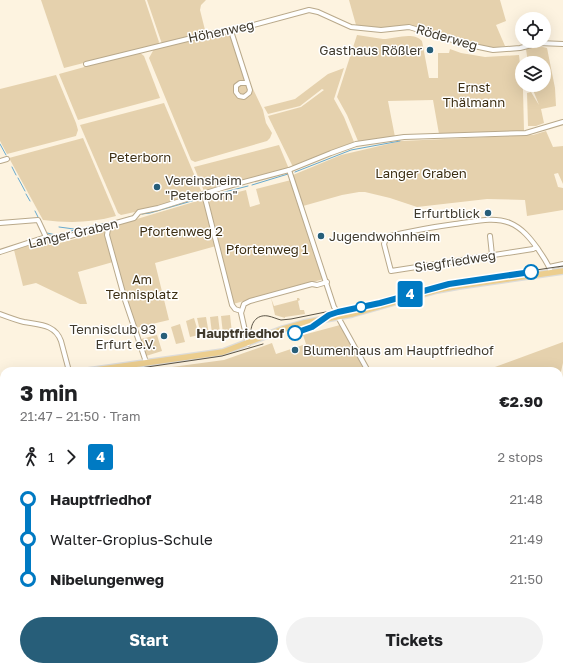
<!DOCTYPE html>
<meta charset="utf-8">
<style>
body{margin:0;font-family:"Golos Text",sans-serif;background:#f2f2f2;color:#202124;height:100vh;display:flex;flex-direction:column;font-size:15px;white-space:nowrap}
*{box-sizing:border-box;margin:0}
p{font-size:13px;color:#757577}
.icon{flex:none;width:22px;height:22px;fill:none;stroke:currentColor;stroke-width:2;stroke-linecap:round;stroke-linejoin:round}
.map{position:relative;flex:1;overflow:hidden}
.panel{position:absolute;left:0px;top:367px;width:563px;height:304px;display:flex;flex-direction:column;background:#fff;border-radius:12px 12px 0 0;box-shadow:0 4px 16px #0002}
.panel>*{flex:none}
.badge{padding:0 8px;border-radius:3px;font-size:14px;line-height:26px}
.buttons{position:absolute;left:515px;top:12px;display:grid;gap:8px}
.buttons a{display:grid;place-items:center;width:36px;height:36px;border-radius:50%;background:#fff;box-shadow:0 4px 16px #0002;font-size:20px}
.map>.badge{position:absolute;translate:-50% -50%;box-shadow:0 0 0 2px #fff}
.legs{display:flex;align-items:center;gap:6px;height:44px;padding:0 20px;font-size:13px}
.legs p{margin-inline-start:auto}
.head{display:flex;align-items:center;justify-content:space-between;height:68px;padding:0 20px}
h1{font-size:22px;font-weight:700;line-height:30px}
.cta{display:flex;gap:8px;margin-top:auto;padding:8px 20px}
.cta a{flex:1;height:46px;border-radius:24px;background:#275e79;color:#fff;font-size:16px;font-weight:700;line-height:46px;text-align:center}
.cta a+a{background:#f2f2f2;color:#202124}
ul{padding:0 20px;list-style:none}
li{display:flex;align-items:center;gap:14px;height:40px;font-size:15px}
li i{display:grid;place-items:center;width:6px;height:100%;margin:0 5px;background:currentColor}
li i::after{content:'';width:10px;height:10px;margin:-5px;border:3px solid;border-radius:50%;background:#fff}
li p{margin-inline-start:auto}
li:first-child i{background:linear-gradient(#0000 50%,currentColor 0)}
li:last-child i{background:linear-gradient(currentColor 50%,#0000 0)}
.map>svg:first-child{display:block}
.green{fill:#e5d1ad}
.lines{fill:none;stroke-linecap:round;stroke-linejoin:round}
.stream{stroke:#67aacf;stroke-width:1}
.minor-casing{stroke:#b9a98b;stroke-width:6}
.major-casing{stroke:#dddcd9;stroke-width:8}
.minor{stroke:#fff;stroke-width:4}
.major{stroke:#ecce8f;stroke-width:5.5}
.tram{stroke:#5b5446;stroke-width:1}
.line-1-casing{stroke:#fff;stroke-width:9}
.line-1{stroke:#007ac3;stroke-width:6}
.poi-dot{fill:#275e79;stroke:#fff;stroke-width:1.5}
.stop-1-dot{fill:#fff;stroke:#007ac3;stroke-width:2}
.labels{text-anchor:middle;stroke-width:3;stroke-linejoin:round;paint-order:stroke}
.street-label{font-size:13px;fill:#403a2d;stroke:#fff}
.poi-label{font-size:13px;fill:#403a2d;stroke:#fff;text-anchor:end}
.park-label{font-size:13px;fill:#3d2f14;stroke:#fff}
.stop-label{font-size:13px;font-weight:bold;fill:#403a2d;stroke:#fff;text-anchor:end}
</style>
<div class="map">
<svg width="563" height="671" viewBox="0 0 563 671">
<rect width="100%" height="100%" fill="#fdf3e0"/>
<g class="green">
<path d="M41,0h104l14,42 -1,2 -94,24z"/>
<path d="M147,0h59l-5,5 -1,5 6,24 -44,10z"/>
<path d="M349,0h151l6,21 -10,4 9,21 -12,2 -25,-5 -59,-18 -25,4 -28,-4z"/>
<path d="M230,33l18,54 5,2 10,21 3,13 6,10 -2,5 -3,3 -72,21 -4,-2 -42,-102 5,-9 54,-14z"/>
<path d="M357,35c9,1 17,3 26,4 12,0 30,-8 39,2l7,37h9v-25h11l1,-4 11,4 24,4 34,-2 4,35 1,41 -85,3 -6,-34 -45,1 7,36 -23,4h-14l-11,-26 -10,-18z"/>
<path d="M539,46l8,2 8,40 1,18 -15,3 3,14 -8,3h-8l-1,-33 4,-1 8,13 -8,-20h13v-22h-16l-2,-14z"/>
<path d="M139,52l5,4 16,42 -82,22 -19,-46z"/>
<path d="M344,68l-10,31 10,18 10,25 -24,9 -37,16 -25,-51 33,-9 23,-17 -2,-1 -22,17 -32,8 -4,-7 31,-8 33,-25z"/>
<path d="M56,75l20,48 2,7 -2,6 -69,18 -7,-13v-52z"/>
<path d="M164,103l38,90 -44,14 -37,8 -3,-2 -38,-88z"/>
<path d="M546,131l7,16 10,-1v38l-5,-11 -4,1 4,13 5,1v22l-36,6 -2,-16 -38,-1 -70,8 -27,-9 -25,-6h-6l-17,3 -39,11 -10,-31 48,-20 60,-14 132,-6z"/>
<path d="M83,138l33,78c-25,7 -48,7 -73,4l-34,-62z"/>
<path d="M279,145l10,24 -83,22h-2l-10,-24z"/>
<path d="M291,180l33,99 -91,25 -25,-104 38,-10 4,17 10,-3 -4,-15z"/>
<path d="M204,199l12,47 -61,17 14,57 -34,8 -26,-93v-5l11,-6z"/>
<path d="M105,231l8,31 -35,10 9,32h-7l-44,-21 -13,3 -9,-36 24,-8 13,-1 9,2z"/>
<path d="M271,298l3,8 23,-6v-2h2l1,2 -2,1 2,9h4l1,4 -20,3v1l-10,-3z"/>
<path d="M230,315l2,18 -9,1 -2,-18z"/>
<path d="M218,316l2,17 -8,1 -2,-17z"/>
<path d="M206,317l3,17 -8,1 -4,-17z"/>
<path d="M194,318l5,17 -9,2 -4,-16z"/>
<path d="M180,324l5,18 -9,2 -5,-17z"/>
<path d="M340,325l25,46h-223l82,-11 48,-17 4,11 30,-10 -3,-9z"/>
<path d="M157,335l5,16 -16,5 -5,-17z"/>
<path d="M563,342v21l-4,17v-9h-75z"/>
<path d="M0,396h4v264l-4,1z"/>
<path d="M563,532v37l-4,2v-35z"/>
<path d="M563,590v81h-77l1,-4h72v-73z"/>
<path d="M4,665v2h108l8,4h-120v-5z"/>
<path d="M305,667h121l3,4h-122z"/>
</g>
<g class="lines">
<g class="stream">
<path d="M0,144l6,11"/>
<path d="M12,167l4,8"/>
<path d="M295,172l56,-22 49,-9"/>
<path d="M18,178l7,13"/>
<path d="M252,185l36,-11"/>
<path d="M26,194l4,7"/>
<path d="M209,196l39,-10"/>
<path d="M35,211l4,8"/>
<path d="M142,214l8,-1 52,-15"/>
<path d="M123,219l10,-3"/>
<path d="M59,227l15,2"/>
<path d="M45,231l2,2 9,2 7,-1 11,-4 38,-8"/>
<path d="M164,671l7,-4"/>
</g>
<g class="minor-casing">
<g id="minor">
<path d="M231,31l19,59 -1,3 -5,4 -5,-1 -3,-4v-6l4,-3h7"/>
<path d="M86,64l122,-30 23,-3 78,-21 9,2 33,15 30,3 28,-3 60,18 24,5 27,-2 19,-5 24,1"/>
<path d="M0,161l7,-2"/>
<path d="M289,170l45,137c4,7 9,5 15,7"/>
<path d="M204,194l28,111 3,4 6,2"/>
<path d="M0,223l38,-3 8,17"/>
<path d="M114,225l-6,4 -1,6 18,65 21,62"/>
<path d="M490,236l2,19"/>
<path d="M536,247l-3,2 -142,22 -7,-27 2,-5 4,-3c21,-5 43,-9 65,-12 18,-2 38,-8 55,-1 12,5 20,15 28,26 5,8 11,15 13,24"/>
<path d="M0,252l46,-15 11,2 13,-3 64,-18 5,-6 19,-4 67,-21 64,-17 42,-17 25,-9 48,-7 122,-4 37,-11"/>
<path d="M549,267l14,-3"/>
<path d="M0,314c8,3 16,6 24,8 15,3 31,2 37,19l8,30"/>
<path d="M338,317l30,54"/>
<path d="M248,344l-7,-31 3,-9 6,-3 62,-17 5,1 10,-3"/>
<path d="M559,421h4"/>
<path d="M559,436l4,-2"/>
<path d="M559,460l4,4"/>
<path d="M559,503h4"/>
<path d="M559,534l4,-4"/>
<path d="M427,667l4,4"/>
<path d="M149,669l4,-2"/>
<path d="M243,671l9,-4"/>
<path d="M464,671l7,-2"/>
</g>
</g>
<g class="major-casing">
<g id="major">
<path d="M88,371l135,-19 60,-23 21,-6 48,-9 85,-24 22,-4 104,-15"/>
<path d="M0,387h4"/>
<path d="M559,587l4,-3"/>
<path d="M481,671l1,-4"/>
</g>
</g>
<use href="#minor" class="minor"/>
<use href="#major" class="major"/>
<g class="tram">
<path d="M251,334c-1,-10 5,-20 17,-18 5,1 9,3 13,4 3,0 7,-1 10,-1l89,-18 69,-18 114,-17"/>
<path d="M120,371l102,-15 41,-12"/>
<path d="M0,393l4,-1"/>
<path d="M559,580l4,-3"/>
<path d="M472,671l1,-4"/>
</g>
</g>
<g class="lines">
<g class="line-1-casing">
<path id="line-1" d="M295,333l17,-6 17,-12 9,-3 42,-9 69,-19 82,-12"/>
</g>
<use href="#line-1" class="line-1"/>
</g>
<g class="poi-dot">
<circle cx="430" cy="50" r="4"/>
<circle cx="157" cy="187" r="4"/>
<circle cx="488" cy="213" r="4"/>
<circle cx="321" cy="236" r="4"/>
<circle cx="164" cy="336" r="4"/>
<circle cx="295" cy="350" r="4"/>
</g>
<g class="stop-1-dot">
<circle cx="531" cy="272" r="7"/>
<circle cx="361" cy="307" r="5"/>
<circle cx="295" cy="333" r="7"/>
</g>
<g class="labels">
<g class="street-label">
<text transform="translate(221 31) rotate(-12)" y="5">Höhenweg</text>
<text transform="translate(447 37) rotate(16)" y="5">Röderweg</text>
<text transform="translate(73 233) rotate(-13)" y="5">Langer Graben</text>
<text transform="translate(455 261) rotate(-9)" y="5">Siegfriedweg</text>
</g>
<g class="poi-label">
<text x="422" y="55">Gasthaus Rößler</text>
<text x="165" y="185" text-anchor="start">Vereinsheim<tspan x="165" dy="15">"Peterborn"</tspan></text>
<text x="480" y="218">Erfurtblick</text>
<text x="329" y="241" text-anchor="start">Jugendwohnheim</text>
<text x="156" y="334">Tennisclub 93<tspan x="156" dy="15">Erfurt e.V.</tspan></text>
<text x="303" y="355" text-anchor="start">Blumenhaus am Hauptfriedhof</text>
</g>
<g class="park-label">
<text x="474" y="92">Ernst<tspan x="474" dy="15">Thälmann</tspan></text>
<text x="140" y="162">Peterborn</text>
<text x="421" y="178">Langer Graben</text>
<text x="181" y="236">Pfortenweg 2</text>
<text x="267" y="254">Pfortenweg 1</text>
<text x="142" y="284">Am<tspan x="142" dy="15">Tennisplatz</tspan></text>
</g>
<g class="stop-label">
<text x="284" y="338">Hauptfriedhof</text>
</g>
</g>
</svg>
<div class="buttons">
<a><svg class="icon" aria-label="locate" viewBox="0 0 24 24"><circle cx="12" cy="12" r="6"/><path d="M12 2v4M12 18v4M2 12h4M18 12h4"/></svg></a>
<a><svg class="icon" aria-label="layers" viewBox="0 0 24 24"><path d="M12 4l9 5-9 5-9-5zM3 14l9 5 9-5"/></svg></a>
</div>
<b class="badge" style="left:410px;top:294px;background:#007ac3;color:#fff">4</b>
<section class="panel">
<div class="head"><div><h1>3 min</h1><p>21:47 – 21:50 · Tram</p></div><b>€2.90</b></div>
<div class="legs"><svg class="icon" aria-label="walk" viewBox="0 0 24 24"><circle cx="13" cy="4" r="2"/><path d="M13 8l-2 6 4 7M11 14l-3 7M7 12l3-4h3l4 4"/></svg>1<svg class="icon" aria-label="forward" viewBox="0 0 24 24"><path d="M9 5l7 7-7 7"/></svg><b class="badge" style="background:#007ac3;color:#fff">4</b><p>2 stops</p></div>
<ul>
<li><i style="color:#007ac3"></i><b>Hauptfriedhof</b><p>21:48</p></li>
<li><i style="color:#007ac3"></i><span>Walter-Gropius-Schule</span><p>21:49</p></li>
<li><i style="color:#007ac3"></i><b>Nibelungenweg</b><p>21:50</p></li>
</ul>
<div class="cta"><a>Start</a><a>Tickets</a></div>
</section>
</div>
